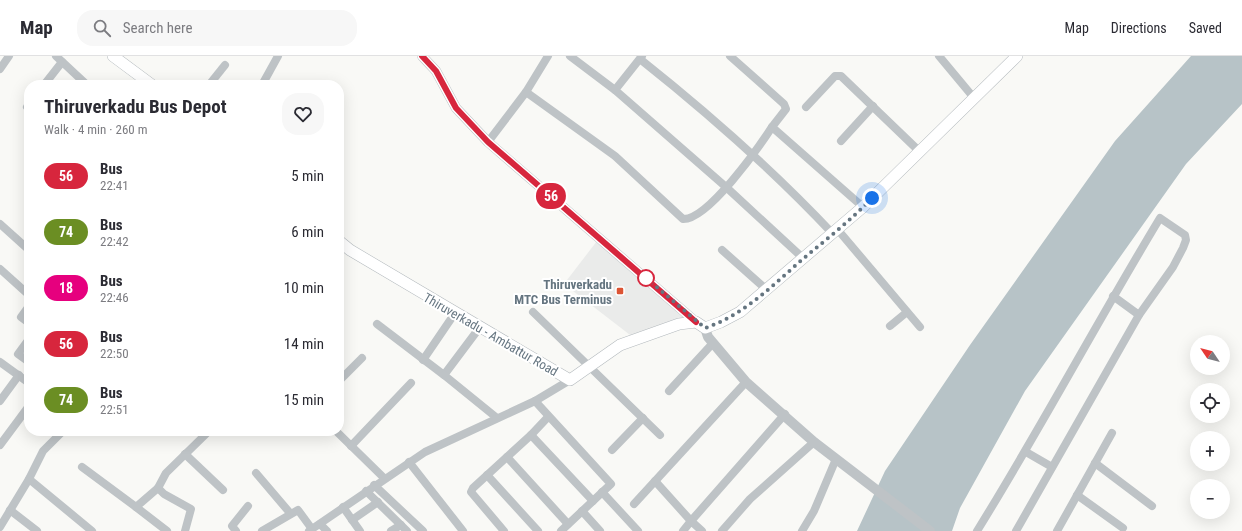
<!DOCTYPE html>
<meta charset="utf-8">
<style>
body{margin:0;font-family:"Roboto Condensed",sans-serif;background:#f7f7f7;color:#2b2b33;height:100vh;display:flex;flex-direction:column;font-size:15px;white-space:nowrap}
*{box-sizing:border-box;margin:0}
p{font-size:13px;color:#7c7c81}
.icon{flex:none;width:22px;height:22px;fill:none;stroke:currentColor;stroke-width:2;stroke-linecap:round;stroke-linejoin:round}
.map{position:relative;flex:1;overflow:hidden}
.drawer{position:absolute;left:24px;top:24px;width:320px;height:356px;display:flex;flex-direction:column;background:#fff;border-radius:16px;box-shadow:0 4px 16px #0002}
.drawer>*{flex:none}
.badge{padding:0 8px;border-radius:13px;font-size:14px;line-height:26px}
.needle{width:26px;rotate:305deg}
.controls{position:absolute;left:1190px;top:279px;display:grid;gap:8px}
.controls a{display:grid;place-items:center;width:40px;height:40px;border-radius:50%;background:#fff;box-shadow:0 4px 16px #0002;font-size:20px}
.you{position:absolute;width:20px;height:20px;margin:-10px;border:3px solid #fff;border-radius:50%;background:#1a73e8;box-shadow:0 0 0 6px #1a73e833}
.map>.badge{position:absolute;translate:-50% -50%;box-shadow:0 0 0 2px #fff}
.round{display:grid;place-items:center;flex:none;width:42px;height:42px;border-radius:16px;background:#f7f7f7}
.headline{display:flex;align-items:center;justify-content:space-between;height:68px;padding:0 20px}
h1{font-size:19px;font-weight:700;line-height:30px}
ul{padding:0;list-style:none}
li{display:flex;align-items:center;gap:12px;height:56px;padding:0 20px}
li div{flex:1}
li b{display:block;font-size:15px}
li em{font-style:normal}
li .badge{min-width:44px;font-weight:700;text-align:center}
header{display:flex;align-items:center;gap:24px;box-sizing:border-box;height:56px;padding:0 20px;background:#fff;border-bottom:1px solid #e1e1e2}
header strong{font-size:19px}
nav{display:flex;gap:22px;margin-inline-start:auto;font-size:14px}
.search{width:280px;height:36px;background:#f7f7f7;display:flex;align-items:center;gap:10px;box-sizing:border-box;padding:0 14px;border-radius:16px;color:#7c7c81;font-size:15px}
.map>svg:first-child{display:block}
.built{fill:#eaebea}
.water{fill:#b7c3c7}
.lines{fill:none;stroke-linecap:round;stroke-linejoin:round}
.secondary-casing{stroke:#b3b9bd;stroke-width:12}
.minor{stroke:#bec3c6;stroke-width:8}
.tertiary{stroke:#bec3c6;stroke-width:10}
.secondary{stroke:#fff;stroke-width:11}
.line-casing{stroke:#fff;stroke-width:9}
.line{stroke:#d7263d;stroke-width:6}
.walk{stroke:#657580;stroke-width:4;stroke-dasharray:0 7.2}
.stop-dot{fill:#fff;stroke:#d7263d;stroke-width:2}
.poi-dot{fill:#dc5434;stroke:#fff;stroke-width:1.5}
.labels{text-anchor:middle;stroke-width:4;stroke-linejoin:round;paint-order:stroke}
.poi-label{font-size:13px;font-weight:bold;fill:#657580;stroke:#fff;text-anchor:end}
.street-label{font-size:13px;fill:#657580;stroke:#fff}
</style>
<header>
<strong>Map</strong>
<div class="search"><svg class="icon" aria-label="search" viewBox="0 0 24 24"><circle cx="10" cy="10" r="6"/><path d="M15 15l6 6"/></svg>Search here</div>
<nav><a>Map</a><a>Directions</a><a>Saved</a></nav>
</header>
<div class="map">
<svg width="1242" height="475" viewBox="0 0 1242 475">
<rect width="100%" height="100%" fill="#f9f9f6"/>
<path class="built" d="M597,185l92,76 -55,21 -70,-54z"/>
<path class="water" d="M1191,0h51v48l-56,60 -161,227 -65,117 -8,23h-95l28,-60 85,-126 145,-204z"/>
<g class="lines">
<g class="secondary-casing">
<g id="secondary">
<path d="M113,0l39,29"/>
<path d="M339,185l11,9 220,130 50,-35 59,-21 17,-2 9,6 16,-6 19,-10 123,-105 154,-151"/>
</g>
</g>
<g class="minor">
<path d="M56,0l31,29"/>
<path d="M570,0l45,34"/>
<path d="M642,0l-27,34 111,97 78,72"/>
<path d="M730,0l54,48 2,5 -14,18 91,80"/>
<path d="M939,0l35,42"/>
<path d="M640,3c68,54 133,111 193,175"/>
<path d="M0,13l9,-13"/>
<path d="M44,29l18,-23"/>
<path d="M209,29l16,-20"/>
<path d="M262,29l16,-29"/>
<path d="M526,36l89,64 68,63c25,1 76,-72 89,-92"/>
<path d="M27,51l2,-3"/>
<path d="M806,51l29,-31h6l78,75"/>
<path d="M841,85l32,-35"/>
<path d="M488,86l38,-50 22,-36"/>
<path d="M0,168l29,26"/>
<path d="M838,174l82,97"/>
<path d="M722,194l45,40"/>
<path d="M0,213l29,26"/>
<path d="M1113,240l26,19"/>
<path d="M29,250l-8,11 8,6"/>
<path d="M533,256l127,123"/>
<path d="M377,268l67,51 36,-48"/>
<path d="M890,270l17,-14"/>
<path d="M29,283l-11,15 11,8"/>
<path d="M423,304l32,-47"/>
<path d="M0,306l29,21"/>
<path d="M444,319l53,43"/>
<path d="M339,325l23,-23"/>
<path d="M669,335l44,-48"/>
<path d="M0,345l19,-26"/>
<path d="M535,345l76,83 -50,47"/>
<path d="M336,375l48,47"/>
<path d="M531,379l62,66"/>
<path d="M0,389l29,-39"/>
<path d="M351,390l60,-63"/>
<path d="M612,394l31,-32"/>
<path d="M1026,396l26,15"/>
<path d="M185,398l38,36"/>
<path d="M507,401l61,67"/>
<path d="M409,406l54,69"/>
<path d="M1095,407l57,43"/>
<path d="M82,411l54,40"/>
<path d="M256,417l34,40"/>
<path d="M487,419l51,56"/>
<path d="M29,423l14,-28 20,-20"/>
<path d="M655,425l36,40 94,-107"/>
<path d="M374,429l49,46"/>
<path d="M158,432l-22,19 31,24"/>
<path d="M366,435l41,40"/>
<path d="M602,436l36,39"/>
<path d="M1077,439l46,33"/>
<path d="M634,448l112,-122"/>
<path d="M343,451l17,24"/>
<path d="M10,454l27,21"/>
<path d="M582,455l18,20"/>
<path d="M352,464l26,-18"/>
<path d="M320,468l7,7"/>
<path d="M0,471l29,-48 63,52"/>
<path d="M185,475l6,-22 -27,-15 -6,-6 8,-15 43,-42"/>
<path d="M236,475l-4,-5 16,-20"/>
<path d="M262,475l36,-21 14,19"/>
<path d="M309,475l116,-79 110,-51 35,-21"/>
<path d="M391,475l10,-6"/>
<path d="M504,475l-33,-39 2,-4 58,-53 17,-18"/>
<path d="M683,475l8,-10 11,10"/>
<path d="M722,475l28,-32 64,-57"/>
<path d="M802,475l12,-20 22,-52"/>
<path d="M977,475c64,-103 120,-209 183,-313l25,17 1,5 -3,8 -10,19 -34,48 -123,216"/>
<path d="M1057,475l55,-98"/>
</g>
<g class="tertiary">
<path d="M422,0l14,15 20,37 32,34 208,180"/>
<path d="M705,272l3,9 38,45 68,60 116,89"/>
</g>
<use href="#secondary" class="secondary"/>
</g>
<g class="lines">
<g class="line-casing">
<path id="line" d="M422,0l14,15 20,37 32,34 208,180"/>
</g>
<use href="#line" class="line"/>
<path class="walk" d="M646,222l59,50c39,-13 68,-43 99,-70 23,-19 47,-38 68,-60"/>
</g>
<circle class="stop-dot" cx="646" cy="222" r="8"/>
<rect class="poi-dot" x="616" y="231" width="8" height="8" rx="2"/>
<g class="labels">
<g class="poi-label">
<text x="612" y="233">Thiruverkadu<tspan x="612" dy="15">MTC Bus Terminus</tspan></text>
</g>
<g class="street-label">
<text transform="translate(491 278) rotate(30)" y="5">Thiruverkadu - Ambattur Road</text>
</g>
</g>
</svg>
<div class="controls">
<a><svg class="needle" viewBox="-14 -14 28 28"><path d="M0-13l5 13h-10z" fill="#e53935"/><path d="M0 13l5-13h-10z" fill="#7c7c81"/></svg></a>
<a><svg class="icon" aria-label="locate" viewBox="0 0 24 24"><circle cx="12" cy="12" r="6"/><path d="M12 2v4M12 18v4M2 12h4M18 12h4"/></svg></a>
<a>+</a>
<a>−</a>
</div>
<div class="you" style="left:872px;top:142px"></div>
<b class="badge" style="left:551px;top:140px;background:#d7263d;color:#fff">56</b>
<section class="drawer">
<div class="headline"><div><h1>Thiruverkadu Bus Depot</h1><p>Walk · 4 min · 260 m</p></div><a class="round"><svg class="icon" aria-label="heart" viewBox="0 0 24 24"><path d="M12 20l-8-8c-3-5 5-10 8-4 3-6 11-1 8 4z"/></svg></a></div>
<ul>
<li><span class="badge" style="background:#d7263d;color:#fff">56</span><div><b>Bus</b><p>22:41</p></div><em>5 min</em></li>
<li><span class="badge" style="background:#6b8e23;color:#fff">74</span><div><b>Bus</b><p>22:42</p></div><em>6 min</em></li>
<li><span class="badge" style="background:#e6007e;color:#fff">18</span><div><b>Bus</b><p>22:46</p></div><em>10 min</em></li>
<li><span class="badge" style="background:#d7263d;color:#fff">56</span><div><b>Bus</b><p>22:50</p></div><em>14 min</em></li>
<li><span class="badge" style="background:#6b8e23;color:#fff">74</span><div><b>Bus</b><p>22:51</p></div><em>15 min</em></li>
</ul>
</section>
</div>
